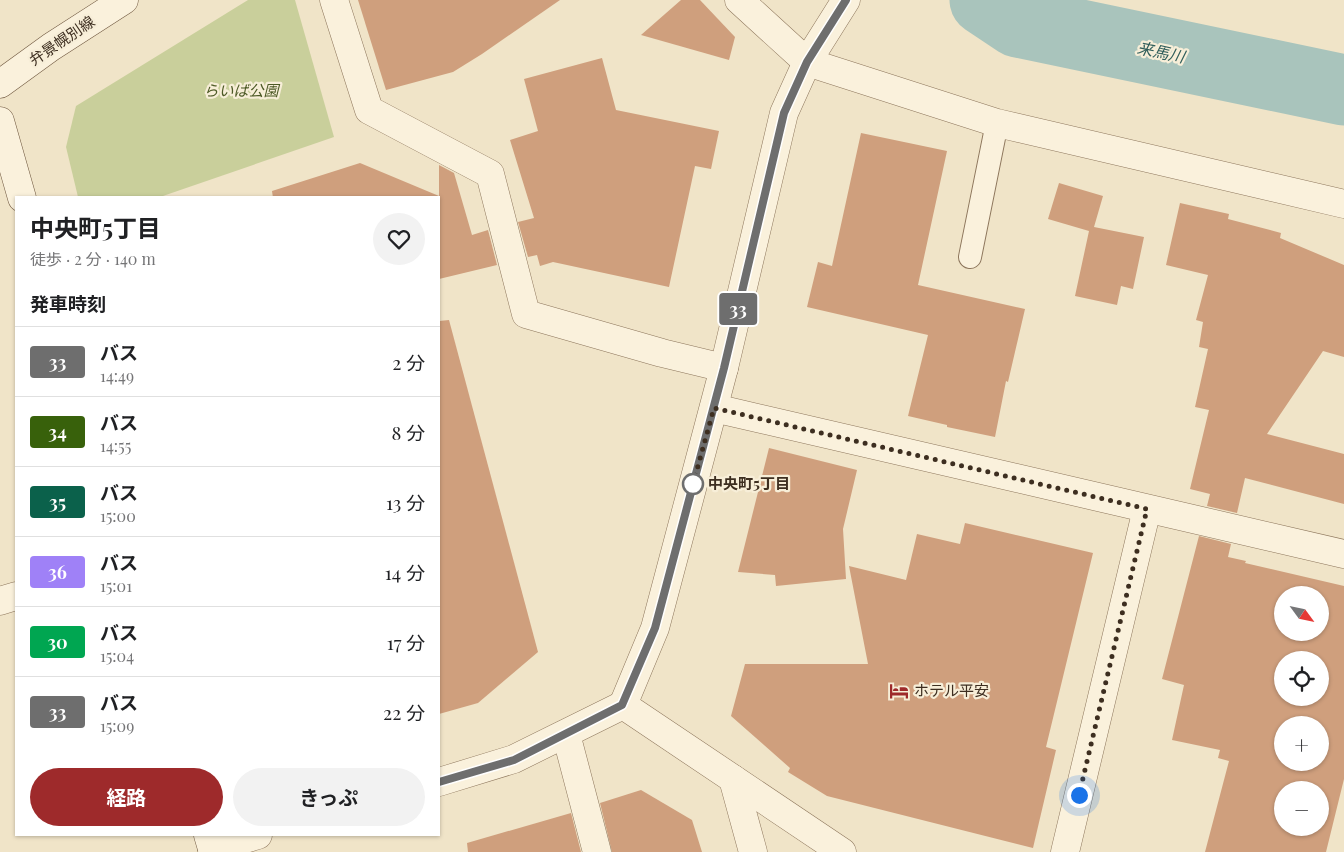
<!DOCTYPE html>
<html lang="ja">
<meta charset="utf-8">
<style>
body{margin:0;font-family:"Playfair Display","Noto Sans JP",serif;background:#f2f2f2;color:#202124;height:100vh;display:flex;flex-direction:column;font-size:19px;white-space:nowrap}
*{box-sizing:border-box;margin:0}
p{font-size:16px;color:#757577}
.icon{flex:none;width:28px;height:28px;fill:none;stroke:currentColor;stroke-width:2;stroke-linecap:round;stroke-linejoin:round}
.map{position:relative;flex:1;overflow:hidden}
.details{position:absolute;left:15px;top:196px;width:425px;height:640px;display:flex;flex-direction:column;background:#fff;border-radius:0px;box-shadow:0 1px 4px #0004}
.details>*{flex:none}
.badge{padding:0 10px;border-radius:4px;font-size:18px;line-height:32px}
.needle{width:32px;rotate:123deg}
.fabs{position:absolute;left:1274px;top:586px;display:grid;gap:10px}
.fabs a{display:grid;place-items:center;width:55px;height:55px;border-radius:50%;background:#fff;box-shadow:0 1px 4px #0004;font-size:25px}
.you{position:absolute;width:25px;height:25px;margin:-12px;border:4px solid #fff;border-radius:50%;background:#1a73e8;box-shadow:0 0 0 8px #1a73e833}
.map>.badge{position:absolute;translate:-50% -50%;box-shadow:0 0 0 2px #fff}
h2{padding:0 15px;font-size:19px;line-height:45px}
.round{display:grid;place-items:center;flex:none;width:52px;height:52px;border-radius:26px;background:#f2f2f2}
.overview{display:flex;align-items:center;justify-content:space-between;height:85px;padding:0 15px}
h1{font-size:24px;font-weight:700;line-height:38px}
.primary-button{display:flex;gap:10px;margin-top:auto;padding:10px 15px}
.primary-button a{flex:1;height:58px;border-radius:30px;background:#9e2a2b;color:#fff;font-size:20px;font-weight:700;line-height:58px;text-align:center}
.primary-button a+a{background:#f2f2f2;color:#202124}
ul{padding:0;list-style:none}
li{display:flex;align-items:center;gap:15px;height:70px;padding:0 15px;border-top:1px solid #e0e0e0}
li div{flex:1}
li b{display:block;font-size:19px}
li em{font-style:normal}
li .badge{min-width:55px;font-weight:700;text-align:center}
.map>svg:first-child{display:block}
.green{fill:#c9cf9b}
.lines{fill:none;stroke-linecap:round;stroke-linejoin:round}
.river{stroke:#a9c4bc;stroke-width:71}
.building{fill:#cf9f7d;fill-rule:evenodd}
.service-casing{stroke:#8d765c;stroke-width:24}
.minor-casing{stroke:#8d765c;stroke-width:29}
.tertiary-casing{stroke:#8d765c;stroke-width:29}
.secondary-casing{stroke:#6f573f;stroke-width:29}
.service{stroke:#faf1dc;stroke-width:22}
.minor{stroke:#faf1dc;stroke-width:28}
.tertiary{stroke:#faf1dc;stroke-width:28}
.secondary{stroke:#faf1dc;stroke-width:28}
.line-casing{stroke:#fff;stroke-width:11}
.line{stroke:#6e6e6e;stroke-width:8}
.walk{stroke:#3d2e20;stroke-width:5;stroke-dasharray:0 9}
.stop-dot{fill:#fff;stroke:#6e6e6e;stroke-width:2.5}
.labels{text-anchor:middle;stroke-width:4.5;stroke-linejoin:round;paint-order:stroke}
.street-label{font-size:15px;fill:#3d2e20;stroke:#f7eed8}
.park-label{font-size:15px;font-style:italic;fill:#4d5a26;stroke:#f7eed8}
.stop-label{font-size:15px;font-weight:bold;fill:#3d2e20;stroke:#f7eed8;text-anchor:start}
.poi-label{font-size:15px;fill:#3d2e20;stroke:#f7eed8;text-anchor:start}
.water-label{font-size:16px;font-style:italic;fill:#2f5d5a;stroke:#f7eed8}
</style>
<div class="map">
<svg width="1344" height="852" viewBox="0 0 1344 852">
<rect width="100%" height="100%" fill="#f0e4c8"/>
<path class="green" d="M248,0h47l39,137 -174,60h-82l-12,-50 10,-41z"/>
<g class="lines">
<path class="river" d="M985,0l33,22 326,68"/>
</g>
<g class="building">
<path d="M358,0h202l-78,54 -29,18 -67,18z"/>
<path d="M681,0h19l35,37 -6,23 -88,-25z"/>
<path d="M602,58l14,52 103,21 -8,38 -16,-3 -26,121 -116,-25 -13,4 -3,-11 -9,2 -10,-35 16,-4 -24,-78 28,-9 -14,-52z"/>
<path d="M861,133l86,18 -29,134 107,24 -17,73 -2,-1 -11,56 -48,-10v-2l-39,-9 20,-81 -121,-28 11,-45 14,4z"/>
<path d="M360,163l79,33v-31l15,8 18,62 16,-5 9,35 -58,14v-81h-166l-1,-7z"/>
<path d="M1059,183l44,13 -9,31 50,10 -11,52 -12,-3 -4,19 -42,-9 14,-65 -41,-12z"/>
<path d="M1180,203l49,11 -1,5 53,14 -1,5 64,27v92l-21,-6 -56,83 77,20v50l-99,-26 -8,35 -30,-7 3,-12 -20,-5 19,-79 -14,-3 13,-58 -9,-2 4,-25 -7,-2 12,-45 -42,-10z"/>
<path d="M449,320l89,332 -60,51 -39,11v-393z"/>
<path d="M769,448l88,22 -14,59 3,50 -70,7 -1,-11 -37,-3z"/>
<path d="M965,523l128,30 -47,194 10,3 -23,98 -206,-52 -39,-24 2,-4 -59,-52 14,-52h123l-19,-98 57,14 11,-46 43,10z"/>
<path d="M1199,536l32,8 -3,13 18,4 -1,2 99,23v193l-18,73h-121l24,-91 -11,-3 2,-8 -48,-10 12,-55 -22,-6zM1282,595h38v37h-38zM1282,660h38v38h-38zM1282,725h38v37h-38zM1282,790h38v38h-38z"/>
<path d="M641,790l51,30 10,32h-90l-12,-49z"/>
<path d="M571,813l10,39h-113l-1,-9z"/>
</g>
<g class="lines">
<g class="service-casing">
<path id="service" d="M970,257l27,-134"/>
</g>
<g class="minor-casing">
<g id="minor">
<path d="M334,0l35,110 121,64 36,140 136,39 62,15"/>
<path d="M739,0l68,62 190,61 347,81"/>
<path d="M714,408l630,146"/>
<path d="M0,601l16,-5"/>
<path d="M566,734l31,118"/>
<path d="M733,779l20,73"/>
<path d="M439,782l75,-23 109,-54 219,147"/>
<path d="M212,849l46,-14"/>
<path d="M1065,852l82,-343"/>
</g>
</g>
<g class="tertiary-casing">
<path id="tertiary" d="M623,705l32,-77 69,-260 60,-255 23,-51 39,-62"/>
</g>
<g class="secondary-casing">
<g id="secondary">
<path d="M0,84l51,-37 73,-47"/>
<path d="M0,121l22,77"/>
<path d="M208,835l5,17"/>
</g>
</g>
<use href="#service" class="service"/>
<use href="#minor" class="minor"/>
<use href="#tertiary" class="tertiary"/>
<use href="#secondary" class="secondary"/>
</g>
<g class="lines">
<g class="line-casing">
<path id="line" d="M439,782l75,-22 108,-55 33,-77 69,-260 60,-255 23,-51 39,-62"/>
</g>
<use href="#line" class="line"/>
<path class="walk" d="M693,484l21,-76 433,101 -68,286"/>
</g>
<defs>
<g id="hotel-bare" transform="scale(1.5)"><path d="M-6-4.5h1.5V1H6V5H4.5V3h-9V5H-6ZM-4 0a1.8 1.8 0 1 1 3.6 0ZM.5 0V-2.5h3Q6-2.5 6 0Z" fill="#9e2a2b" stroke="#f7eed8" stroke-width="2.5" paint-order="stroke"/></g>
</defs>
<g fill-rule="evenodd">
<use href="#hotel-bare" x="899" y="691"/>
</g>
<circle class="stop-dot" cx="693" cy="484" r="10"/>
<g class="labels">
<g class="street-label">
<text transform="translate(62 41) rotate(-34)" y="5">弁景幌別線</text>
</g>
<g class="park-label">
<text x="241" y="96">らいば公園</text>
</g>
<g class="stop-label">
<text x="708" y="489">中央町5丁目</text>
</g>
<g class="poi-label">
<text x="914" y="696">ホテル平安</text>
</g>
<g class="water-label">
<text transform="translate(1161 52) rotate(12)" y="6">来馬川</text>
</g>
</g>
</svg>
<div class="fabs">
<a><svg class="needle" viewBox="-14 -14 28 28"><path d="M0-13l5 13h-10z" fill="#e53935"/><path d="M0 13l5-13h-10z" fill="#757577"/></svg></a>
<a><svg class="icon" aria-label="locate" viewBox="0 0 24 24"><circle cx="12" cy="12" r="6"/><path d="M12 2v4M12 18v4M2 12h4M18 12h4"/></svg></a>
<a>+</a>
<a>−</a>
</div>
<div class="you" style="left:1079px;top:795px"></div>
<b class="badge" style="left:738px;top:309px;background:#6e6e6e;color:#fff">33</b>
<section class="details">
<div class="overview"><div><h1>中央町5丁目</h1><p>徒歩 · 2 分 · 140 m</p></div><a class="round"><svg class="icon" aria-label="heart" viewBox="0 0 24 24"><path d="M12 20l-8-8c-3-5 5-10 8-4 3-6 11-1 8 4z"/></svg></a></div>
<h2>発車時刻</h2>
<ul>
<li><span class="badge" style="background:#6e6e6e;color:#fff">33</span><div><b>バス</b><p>14:49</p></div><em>2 分</em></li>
<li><span class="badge" style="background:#38610b;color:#fff">34</span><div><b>バス</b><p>14:55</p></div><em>8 分</em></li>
<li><span class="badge" style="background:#0b614b;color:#fff">35</span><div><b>バス</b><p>15:00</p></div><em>13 分</em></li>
<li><span class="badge" style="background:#9f81f7;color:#fff">36</span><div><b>バス</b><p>15:01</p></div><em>14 分</em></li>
<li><span class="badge" style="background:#00a651;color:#fff">30</span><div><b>バス</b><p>15:04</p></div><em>17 分</em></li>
<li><span class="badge" style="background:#6e6e6e;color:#fff">33</span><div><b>バス</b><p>15:09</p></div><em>22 分</em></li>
</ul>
<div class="primary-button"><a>経路</a><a>きっぷ</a></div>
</section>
</div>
